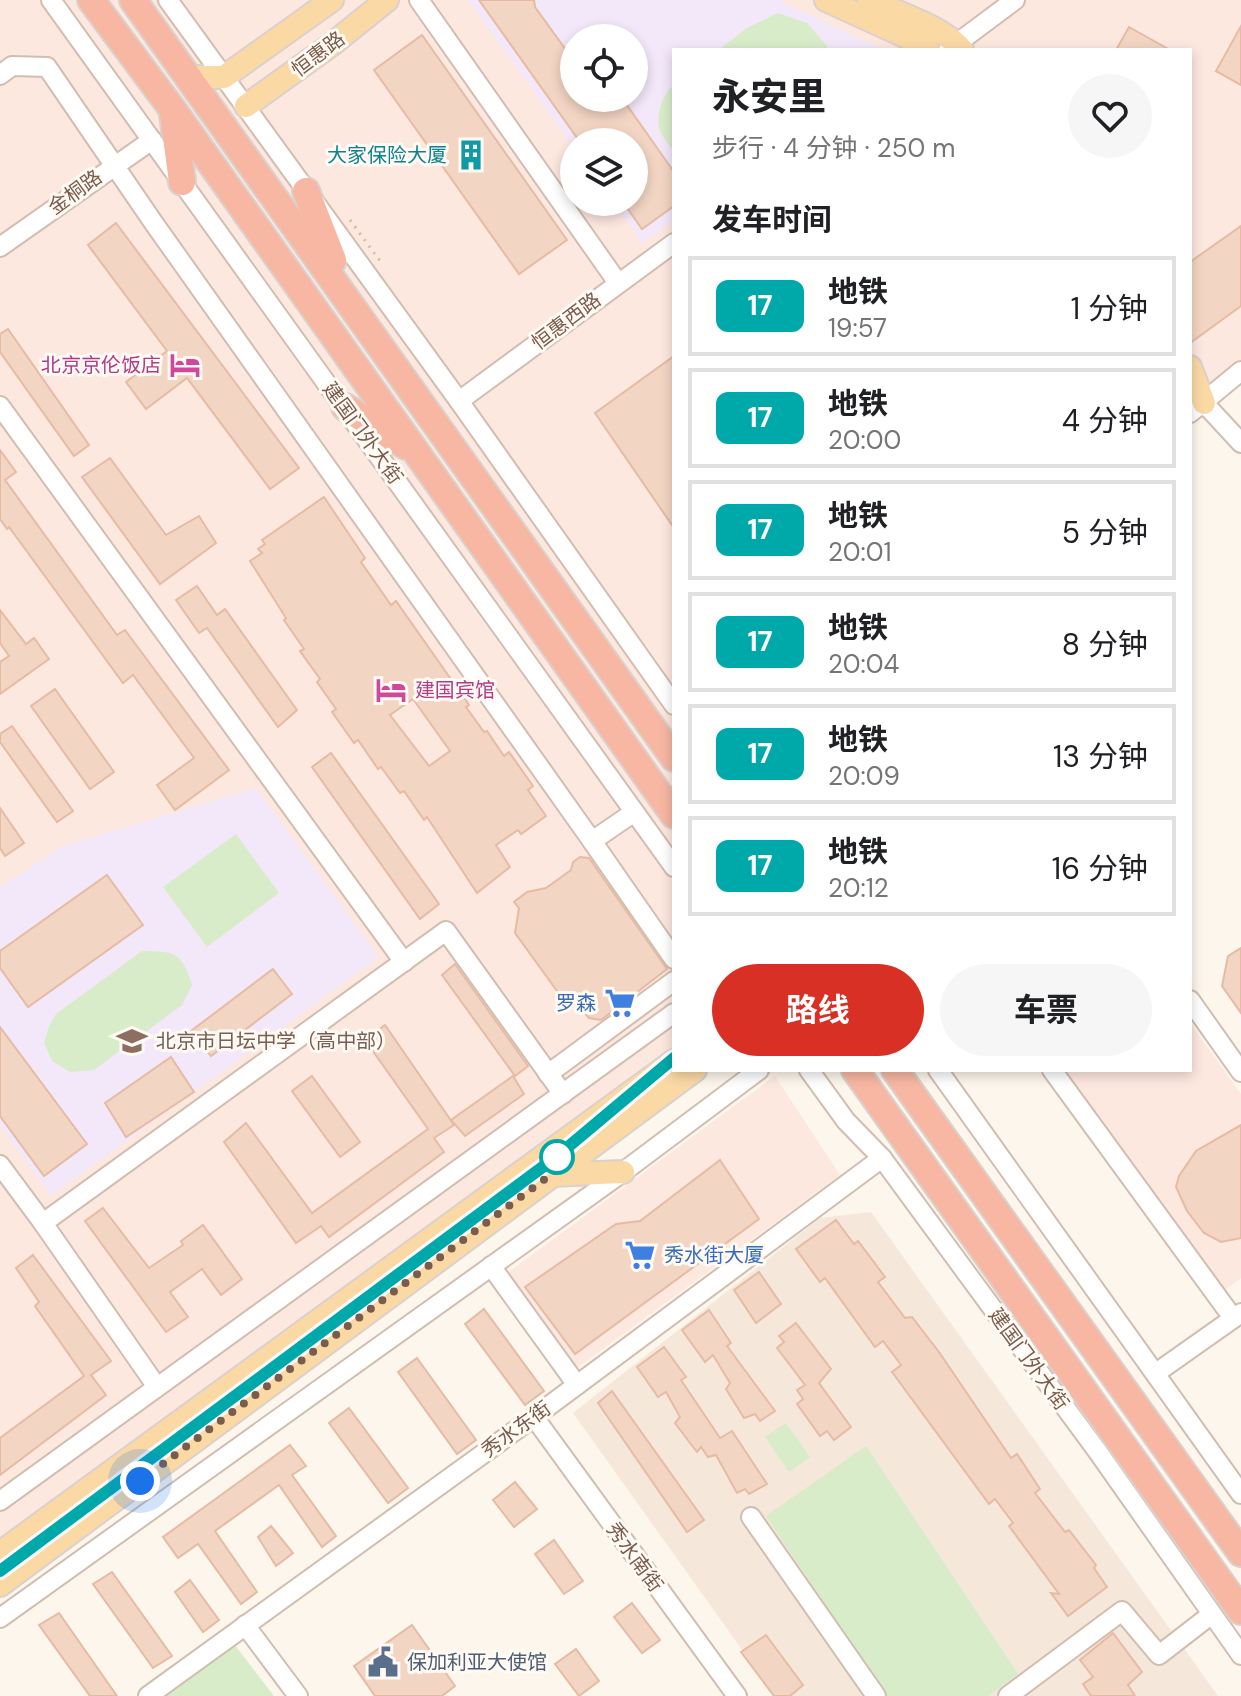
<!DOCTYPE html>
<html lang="zh">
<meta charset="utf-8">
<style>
body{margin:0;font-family:"DM Sans","Noto Sans SC",sans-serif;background:#f6f6f6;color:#202124;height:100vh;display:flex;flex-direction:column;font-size:30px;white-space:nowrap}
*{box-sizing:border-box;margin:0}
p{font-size:26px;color:#757577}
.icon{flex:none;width:44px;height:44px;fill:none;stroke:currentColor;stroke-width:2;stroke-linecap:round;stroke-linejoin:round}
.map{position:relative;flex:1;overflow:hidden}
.sheet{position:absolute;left:672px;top:48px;width:520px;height:1024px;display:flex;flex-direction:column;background:#fff;border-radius:0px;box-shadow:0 4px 12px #0003}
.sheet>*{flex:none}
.badge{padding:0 16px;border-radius:12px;font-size:28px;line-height:52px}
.controls{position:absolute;left:560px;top:24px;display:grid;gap:16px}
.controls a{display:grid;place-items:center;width:88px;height:88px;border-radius:50%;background:#fff;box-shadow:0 4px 12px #0003;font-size:40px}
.you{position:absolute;width:40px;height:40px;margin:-20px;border:6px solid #fff;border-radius:50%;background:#1a73e8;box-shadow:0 0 0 12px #1a73e833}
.map>.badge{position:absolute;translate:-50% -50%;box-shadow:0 0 0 4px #fff}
h2{padding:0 40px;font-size:30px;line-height:72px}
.round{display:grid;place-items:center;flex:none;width:84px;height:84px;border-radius:42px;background:#f6f6f6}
.head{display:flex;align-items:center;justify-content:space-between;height:136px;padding:0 40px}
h1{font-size:38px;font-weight:700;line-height:60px}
.button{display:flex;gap:16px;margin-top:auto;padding:16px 40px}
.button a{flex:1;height:92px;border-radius:48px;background:#d93025;color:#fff;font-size:32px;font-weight:700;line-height:92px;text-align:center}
.button a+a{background:#f6f6f6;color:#202124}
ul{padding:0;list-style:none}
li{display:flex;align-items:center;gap:24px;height:100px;margin:0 16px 12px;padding:0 24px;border:4px solid #e0e0e0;border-radius:0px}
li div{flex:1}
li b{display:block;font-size:30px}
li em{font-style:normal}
li .badge{min-width:88px;font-weight:700;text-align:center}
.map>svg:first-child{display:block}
.residential{fill:#f5e8da}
.commercial{fill:#fde8e0;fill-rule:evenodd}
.education{fill:#f3e8fa;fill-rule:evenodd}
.green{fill:#d8ecc9}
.building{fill:#f3d5c3;stroke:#e6bba3;stroke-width:2;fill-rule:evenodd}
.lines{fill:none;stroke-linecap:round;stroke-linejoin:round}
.minor-casing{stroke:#d1beb0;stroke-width:22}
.major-casing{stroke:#dad1cd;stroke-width:26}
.highway-casing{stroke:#dad1cd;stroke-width:30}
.path{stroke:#d9b8a5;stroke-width:3;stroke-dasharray:2 6;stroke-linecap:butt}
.minor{stroke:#fff;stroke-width:18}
.major{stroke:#fbd9a5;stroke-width:22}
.highway{stroke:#f7b7a3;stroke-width:26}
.line-casing{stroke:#fff;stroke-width:18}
.line{stroke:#00a9a9;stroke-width:12}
.walk{stroke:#7a5c4d;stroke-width:8;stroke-dasharray:0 14.4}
.stop-dot{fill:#fff;stroke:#00a9a9;stroke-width:4}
.labels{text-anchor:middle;stroke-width:6;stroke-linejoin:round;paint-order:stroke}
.street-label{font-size:20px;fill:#7a5c4d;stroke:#fffaf3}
.culture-label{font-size:20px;fill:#0d838f;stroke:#fffaf3;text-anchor:end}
.hotel-label{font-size:20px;fill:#b23c85;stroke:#fffaf3;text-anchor:end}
.shop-label{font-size:20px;fill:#366cbe;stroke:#fffaf3;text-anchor:end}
.education-label{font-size:20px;fill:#785e54;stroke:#fffaf3;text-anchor:start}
.service-label{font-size:20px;fill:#4e5e75;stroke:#fffaf3;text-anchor:start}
</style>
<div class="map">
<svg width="1241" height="1696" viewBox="0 0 1241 1696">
<rect width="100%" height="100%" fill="#fdf6ec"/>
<path class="residential" d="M871,1212l347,484h-443l-202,-283 247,-195z"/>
<g class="commercial">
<path d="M0,0h1241v371l-51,42v-363h-516v1020l-674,513zM574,38h60v60h-60zM574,142h60v60h-60z"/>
<path d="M1190,1023l51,71v184l-20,15 -161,-223h130z"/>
<path d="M775,1076l65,99 -263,193 -71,-94z"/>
</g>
<g class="education">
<path d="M468,0h311l105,50h-210v170l-32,23 -29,-41h21v-60h-60v6zM574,38h60v60h-60z"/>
<path d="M256,788l123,169 -328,239 -51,-70v-239l63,-41z"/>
</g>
<g class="green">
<path d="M778,13l29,10 20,23v4h-108l26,-21z"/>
<path d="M674,85v67c-4,-7 -13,-16 -15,-24 -3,-14 4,-35 15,-43z"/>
<path d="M236,834l43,59 -72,54 -44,-60z"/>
<path d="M142,951c34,0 40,2 50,34l-10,20 -88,65 -24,2 -18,-11 -8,-18 5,-17 7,-12z"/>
<path d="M786,1423l24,34 -21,15 -24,-35z"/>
<path d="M866,1446l152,228 -30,22h-102l-120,-180z"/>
<path d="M234,1644l40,52h-108z"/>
</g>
<g class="building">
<path d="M479,0h55l1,7 39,54v37h26l10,13 14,-10 50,71v34l-32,23 -19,-27h11v-60h-54z"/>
<path d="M1241,26v59l-25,-14z"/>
<path d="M1129,27l41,23h-54z"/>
<path d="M422,35l145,205 -48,34 -145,-204z"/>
<path d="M116,223l183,245 -29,21 -83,-111 -41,31 -20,-27 41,-31 -79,-106z"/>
<path d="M1241,226v80l-51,37v-81z"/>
<path d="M8,329l81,116 -15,11 -74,-104v-18z"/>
<path d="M674,356v172l-79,-115z"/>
<path d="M0,450l16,22 -11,8 112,155 8,-5 104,140 -54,40 -18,-25 37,-27 -61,-83 -10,8 -114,-156 -2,2 -7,-10z"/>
<path d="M110,458l56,77 33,-19 17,27 -56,41 -78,-107z"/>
<path d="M324,497l41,61 -4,4 30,43 5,-4 73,104 -3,2 18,25 3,-1 17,25 5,-4 24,34 -5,4 18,26 -25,18 -3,-4 -22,15 14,22 -33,26 -50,-76 -3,3 -20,-29 -4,2 -19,-26 -3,2 -20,-29 -4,3 -22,-31 4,-3 -19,-27 3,-3 -20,-28 4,-2 -20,-29 2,-2 -36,-57 12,-8 -4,-4 7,-5 -3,-4zM413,699l37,52 -21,15 -39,-51z"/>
<path d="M197,586l20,29 8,-6 72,101 -19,17 -71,-99 -8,5 -23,-33z"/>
<path d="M0,610l26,34 8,-6 15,21 -49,35v-32l9,-6 -9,-13z"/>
<path d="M55,689l59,83 -24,17 -59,-83z"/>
<path d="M12,726l61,85 -16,11 -57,-80v-8z"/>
<path d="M331,753l108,151 -19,15 -108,-152z"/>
<path d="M0,808l24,35 -19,13 -5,-8z"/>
<path d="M580,857l9,1 78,111 -66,51 -12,-2 -8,-9 -16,-7 -50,-69 4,-25 -5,-6 13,-10 19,-4 25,-18 2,-8z"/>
<path d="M107,875l36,50 -115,82 -28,-39v-17z"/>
<path d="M1241,948v65l-19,-27 6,-30z"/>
<path d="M455,964l73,102 -13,10 -73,-101z"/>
<path d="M273,969l19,25 -81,62 -20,-25z"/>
<path d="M385,1025l69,100 -20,13 10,14 -115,85 -8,-11 -25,17 -72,-101 22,-19 66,90 116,-84 -63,-89z"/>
<path d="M0,1027l87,117 -43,32 -44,-60z"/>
<path d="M171,1057l23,35 -68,45 -21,-34z"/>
<path d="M312,1076l48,66 -20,15 -48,-66z"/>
<path d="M513,1076l11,18 -59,42 -14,-16z"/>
<path d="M1241,1125v113l-20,4 -17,-9 -17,-22 -11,-24 3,-11 17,-25z"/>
<path d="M720,1160l39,59 -184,135 -50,-67 91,-63 24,-3z"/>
<path d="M103,1208l46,60 34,-23 -2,-4 22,-16 39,54 -21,16 -19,-26 -32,23 18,25 -22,15 -81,-111z"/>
<path d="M836,1220l18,24 4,-3 27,36 -7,5 27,36 7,-1 27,35 72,106 6,-4 23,35 -5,4 30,39 4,-2 27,35 -2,3 13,19 -39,29 -17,-23 8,1 -50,-68 4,-3 -18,-24 -6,5 -97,-132 9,-7 -18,-24 -8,6 -50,-69 -5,4 -24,-33z"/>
<path d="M33,1255l78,106 -20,14 15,20 -106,80v-37l84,-62 -49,-70 4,-4 -23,-34z"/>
<path d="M759,1272l22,32 -25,19 -22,-33z"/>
<path d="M484,1309l60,82 -19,14 -60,-81z"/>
<path d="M709,1310l22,33 -4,3 48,65 -15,10 -5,-7 -11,4 -18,-29 4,-6 -17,-28 -8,7 -23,-32z"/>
<path d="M796,1323l35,46 -12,14 32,44 -17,13 -7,-9 -7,5 -23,-32 6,-5 -6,-9 8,-5 -28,-37 7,-6 -5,-6z"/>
<path d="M664,1347l22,30 -5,3 39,58 12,-7 35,53 -18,10 -4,-5 -8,4 -21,-38 -8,2 -7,-10 -4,5 -7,-9 -15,-20 5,-6 -14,-25 -8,5 -21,-30z"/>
<path d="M417,1358l59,82 -19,14 -59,-82z"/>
<path d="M612,1391l92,129 -17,12 -89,-129z"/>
<path d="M349,1408l59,80 -20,15 -59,-80z"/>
<path d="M290,1445l16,21 -14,9 44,61 -14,11 -43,-62 -64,46 42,61 -16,12 -43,-60 -20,14 -15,-21z"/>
<path d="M515,1482l22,27 -23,18 -21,-27z"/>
<path d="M271,1526l22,27 -17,13 -18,-29z"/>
<path d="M554,1540l29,41 -19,13 -29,-40z"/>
<path d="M112,1572l60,84 -19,12 -60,-84z"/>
<path d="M190,1580l29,40 -16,12 -28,-40z"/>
<path d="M632,1603l28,37 -18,13 -28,-36z"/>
<path d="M59,1613l58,83h-27l-51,-71z"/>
<path d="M412,1625l43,61 -13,10h-67l-21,-30z"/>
<path d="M1113,1633l29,39 -14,13 7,11h-44l-8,-12 10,-7 -13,-17z"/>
<path d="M766,1635l37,50 -13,11h-16l-33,-44z"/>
<path d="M576,1649l23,32 -20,15 -24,-32z"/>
</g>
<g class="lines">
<g class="minor-casing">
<g id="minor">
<path d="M51,0l623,867"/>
<path d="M168,0l291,401 215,304"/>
<path d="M419,0l199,283"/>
<path d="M948,50l67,-50"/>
<path d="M0,75l12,-9 35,1 106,155 439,619 41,-28"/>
<path d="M0,247l152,-107"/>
<path d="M459,401l215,-158"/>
<path d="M1204,403l37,40"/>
<path d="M0,406l404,556"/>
<path d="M1190,413l51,-42"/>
<path d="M592,841l82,118"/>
<path d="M1190,1000l51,72"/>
<path d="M809,1070l37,51 36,37 216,294 143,203"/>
<path d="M938,1070l303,424"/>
<path d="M1052,1070l181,248"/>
<path d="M548,1074l126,-93"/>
<path d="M0,1165l43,58"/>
<path d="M491,1266l86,119"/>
<path d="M1156,1373l85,-60"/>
<path d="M157,1387l-114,-164 403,-292 117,163"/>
<path d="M534,1417l203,279"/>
<path d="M0,1501l674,-488"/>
<path d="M751,1517l125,179"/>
<path d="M0,1618l623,-446 136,-102"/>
<path d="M245,1625l53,71"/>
<path d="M148,1696l386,-279 348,-259"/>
<path d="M1008,1696l114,-85 37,44 53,-41"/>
</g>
</g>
<g class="major-casing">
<g id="major">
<path d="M826,0l85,39 17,11"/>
<path d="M869,0c26,12 77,28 93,50"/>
<path d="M187,77h37l108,-77"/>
<path d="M246,106l85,-61 56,-45"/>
<path d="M1190,367l14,36"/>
<path d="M550,1175l73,-3"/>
<path d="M0,1553l674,-492"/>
<path d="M0,1585l695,-515"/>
</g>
</g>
<g class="highway-casing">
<g id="highway">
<path d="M91,0l82,110 501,705"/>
<path d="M133,0l541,758"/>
<path d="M173,114l9,68"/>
<path d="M306,191l27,69"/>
<path d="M345,407l61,39"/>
<path d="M855,1070l386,541"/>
<path d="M895,1070l346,483"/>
</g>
</g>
<path class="path" d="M350,220l30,41"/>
<use href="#minor" class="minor"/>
<use href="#major" class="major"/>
<use href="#highway" class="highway"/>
</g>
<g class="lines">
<g class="line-casing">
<path id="line" d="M0,1571l556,-414 118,-99"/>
</g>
<use href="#line" class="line"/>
<path class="walk" d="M140,1481l433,-323 -16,-1"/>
</g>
<defs>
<g id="building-bare" transform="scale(2.4)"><path d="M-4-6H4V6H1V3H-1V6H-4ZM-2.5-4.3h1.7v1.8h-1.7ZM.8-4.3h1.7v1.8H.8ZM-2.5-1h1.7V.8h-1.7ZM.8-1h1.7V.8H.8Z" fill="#0f9aa8" stroke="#fffaf3" stroke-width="2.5" paint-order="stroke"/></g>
<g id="hotel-bare" transform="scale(2.4)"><path d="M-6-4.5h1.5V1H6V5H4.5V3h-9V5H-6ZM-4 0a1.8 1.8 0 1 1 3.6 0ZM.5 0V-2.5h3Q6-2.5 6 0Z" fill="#d1479c" stroke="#fffaf3" stroke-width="2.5" paint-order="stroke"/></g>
<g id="supermarket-bare" transform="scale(2.4)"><path d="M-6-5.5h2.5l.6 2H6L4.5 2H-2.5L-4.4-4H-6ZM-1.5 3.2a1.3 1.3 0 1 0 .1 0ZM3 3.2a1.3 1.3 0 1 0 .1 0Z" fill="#3f7fe0" stroke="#fffaf3" stroke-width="2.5" paint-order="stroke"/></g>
<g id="school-bare" transform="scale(2.4)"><path d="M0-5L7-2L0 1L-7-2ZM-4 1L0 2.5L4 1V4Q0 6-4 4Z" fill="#8d6e63" stroke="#fffaf3" stroke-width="2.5" paint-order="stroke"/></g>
<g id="civic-bare" transform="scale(2.4)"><path d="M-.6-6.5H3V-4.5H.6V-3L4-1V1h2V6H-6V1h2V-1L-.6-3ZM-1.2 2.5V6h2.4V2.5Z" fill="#5c6f8a" stroke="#fffaf3" stroke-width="2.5" paint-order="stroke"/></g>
</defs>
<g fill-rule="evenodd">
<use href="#building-bare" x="471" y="155"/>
<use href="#hotel-bare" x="185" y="365"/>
<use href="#hotel-bare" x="391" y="690"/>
<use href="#supermarket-bare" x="620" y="1003"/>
<use href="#school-bare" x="132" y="1041"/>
<use href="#supermarket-bare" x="640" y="1255"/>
<use href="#civic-bare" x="383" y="1662"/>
</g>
<circle class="stop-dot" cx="557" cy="1157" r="16"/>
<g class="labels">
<g class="street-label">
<text transform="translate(318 54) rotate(-37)" y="7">恒惠路</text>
<text transform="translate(75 192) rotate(-36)" y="7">金桐路</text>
<text transform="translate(566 321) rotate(-37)" y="7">恒惠西路</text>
<text transform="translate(363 433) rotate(54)" y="7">建国门外大街</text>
<text transform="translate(1029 1359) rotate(54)" y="7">建国门外大街</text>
<text transform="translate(516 1429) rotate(-36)" y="7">秀水东街</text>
<text transform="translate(635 1557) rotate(54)" y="7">秀水南街</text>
</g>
<g class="culture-label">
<text x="447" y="162">大家保险大厦</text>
</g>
<g class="hotel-label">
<text x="161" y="372">北京京伦饭店</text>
<text x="415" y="697" text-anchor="start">建国宾馆</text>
</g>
<g class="shop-label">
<text x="596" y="1010">罗森</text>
<text x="664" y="1262" text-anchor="start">秀水街大厦</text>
</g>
<g class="education-label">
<text x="156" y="1048">北京市日坛中学（高中部）</text>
</g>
<g class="service-label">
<text x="407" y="1669">保加利亚大使馆</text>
</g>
</g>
</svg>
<div class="controls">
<a><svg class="icon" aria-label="locate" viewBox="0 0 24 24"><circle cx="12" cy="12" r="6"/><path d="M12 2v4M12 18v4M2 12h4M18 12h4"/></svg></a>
<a><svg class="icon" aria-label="layers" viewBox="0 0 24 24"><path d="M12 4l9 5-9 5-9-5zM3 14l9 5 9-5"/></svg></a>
</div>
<div class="you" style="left:140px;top:1481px"></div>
<section class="sheet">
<div class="head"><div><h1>永安里</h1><p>步行 · 4 分钟 · 250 m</p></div><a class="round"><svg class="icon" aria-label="heart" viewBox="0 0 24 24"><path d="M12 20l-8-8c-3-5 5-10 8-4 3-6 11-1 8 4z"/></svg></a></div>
<h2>发车时间</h2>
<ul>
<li><span class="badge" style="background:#00a9a9;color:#fff">17</span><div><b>地铁</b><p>19:57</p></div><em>1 分钟</em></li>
<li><span class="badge" style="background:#00a9a9;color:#fff">17</span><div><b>地铁</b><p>20:00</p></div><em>4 分钟</em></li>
<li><span class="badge" style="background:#00a9a9;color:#fff">17</span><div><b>地铁</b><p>20:01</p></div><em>5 分钟</em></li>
<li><span class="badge" style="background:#00a9a9;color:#fff">17</span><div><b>地铁</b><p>20:04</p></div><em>8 分钟</em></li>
<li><span class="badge" style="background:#00a9a9;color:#fff">17</span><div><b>地铁</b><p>20:09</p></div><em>13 分钟</em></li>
<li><span class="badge" style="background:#00a9a9;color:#fff">17</span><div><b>地铁</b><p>20:12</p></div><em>16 分钟</em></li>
</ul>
<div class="button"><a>路线</a><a>车票</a></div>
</section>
</div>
